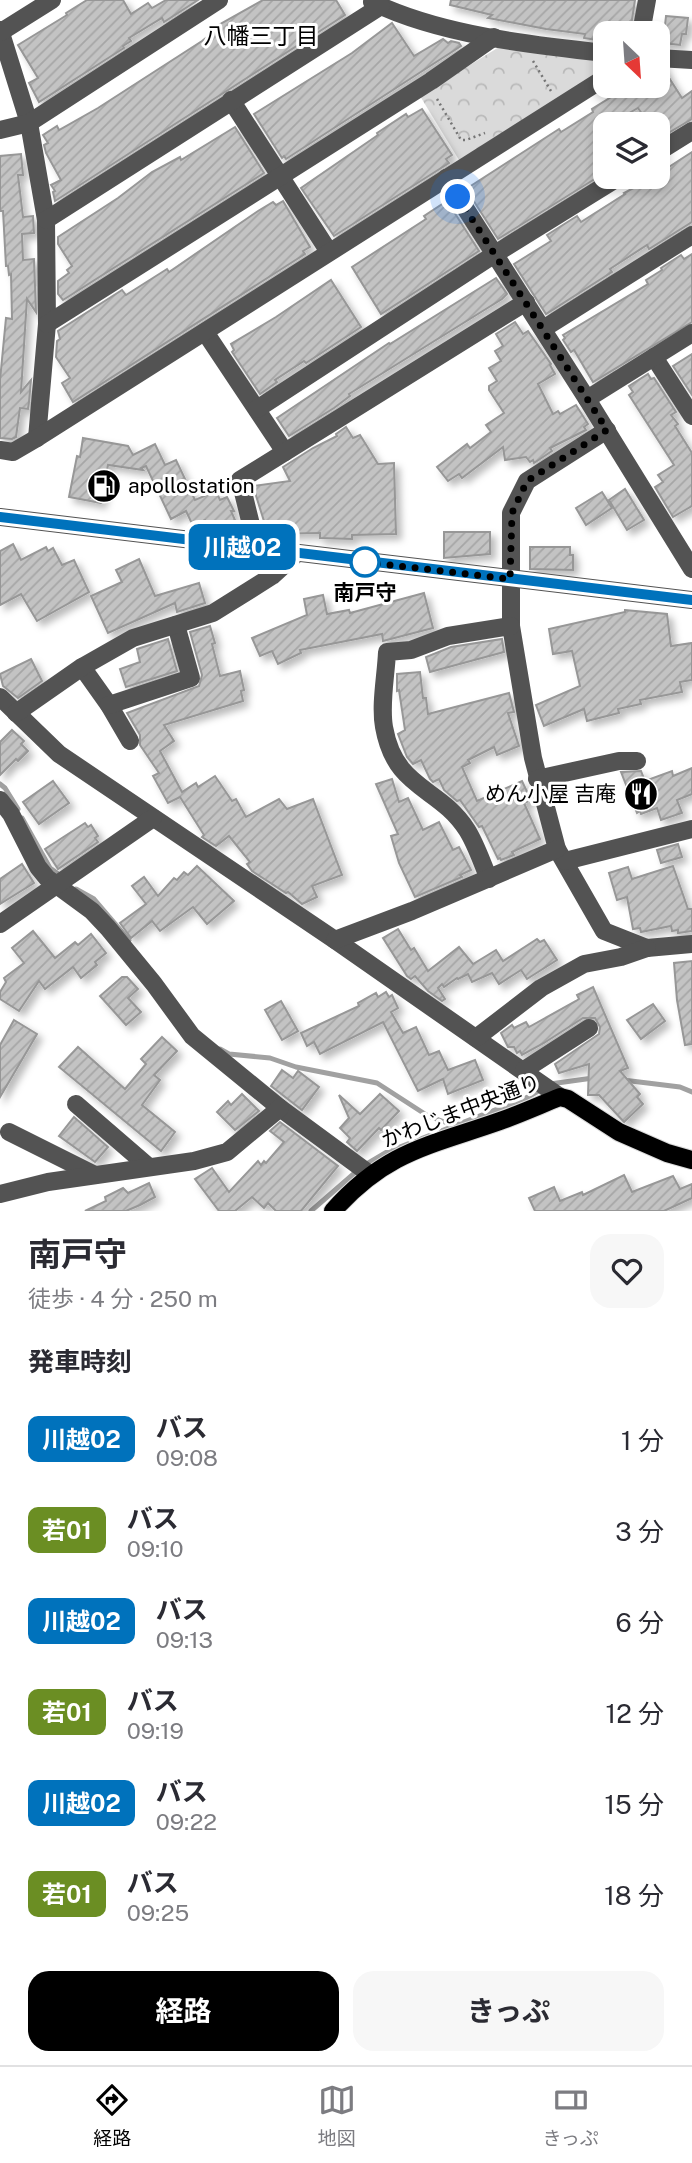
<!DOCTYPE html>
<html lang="ja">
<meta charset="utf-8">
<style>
body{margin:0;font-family:"Public Sans","Noto Sans JP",sans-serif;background:#f7f7f7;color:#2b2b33;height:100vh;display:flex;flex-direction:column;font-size:26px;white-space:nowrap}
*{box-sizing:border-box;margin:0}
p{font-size:23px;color:#7c7c81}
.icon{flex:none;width:38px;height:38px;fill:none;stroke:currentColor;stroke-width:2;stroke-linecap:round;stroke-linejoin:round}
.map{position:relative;height:1211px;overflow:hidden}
.drawer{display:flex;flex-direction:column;background:#fff;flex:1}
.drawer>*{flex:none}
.badge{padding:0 14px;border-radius:10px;font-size:24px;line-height:46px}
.needle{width:46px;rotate:155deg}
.tools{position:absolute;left:593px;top:21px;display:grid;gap:14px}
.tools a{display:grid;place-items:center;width:77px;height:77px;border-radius:14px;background:#fff;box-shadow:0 4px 10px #0003;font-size:35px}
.you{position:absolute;width:35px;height:35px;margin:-18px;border:5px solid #fff;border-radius:50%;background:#1a73e8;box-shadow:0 0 0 10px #1a73e833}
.map>.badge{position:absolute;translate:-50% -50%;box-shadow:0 0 0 4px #fff}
h2{padding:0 28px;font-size:26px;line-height:63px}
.round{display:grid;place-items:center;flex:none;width:74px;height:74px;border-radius:21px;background:#f7f7f7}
.summary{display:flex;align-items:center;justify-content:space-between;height:119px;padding:0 28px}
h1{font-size:33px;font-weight:700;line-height:52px}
.button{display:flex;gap:14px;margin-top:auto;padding:14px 28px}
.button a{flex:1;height:80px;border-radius:21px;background:#000;color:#fff;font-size:28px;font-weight:700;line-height:80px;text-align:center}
.button a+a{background:#f7f7f7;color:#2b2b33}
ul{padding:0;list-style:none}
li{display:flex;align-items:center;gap:21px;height:91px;padding:0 28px}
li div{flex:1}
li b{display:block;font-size:26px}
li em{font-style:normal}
li .badge{min-width:77px;font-weight:700;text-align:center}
.tab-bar{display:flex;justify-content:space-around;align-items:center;height:98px;border-top:2px solid #e1e1e2;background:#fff;font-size:19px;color:#7c7c81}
.tab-bar a{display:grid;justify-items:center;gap:4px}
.tab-bar .selected{color:#000}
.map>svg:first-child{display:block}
.park{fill:url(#park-crowns)}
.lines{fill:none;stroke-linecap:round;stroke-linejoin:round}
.stream{stroke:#a1a1a1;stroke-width:5}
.building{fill:url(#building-hatch);stroke:#979797;stroke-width:2;filter:url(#shadow)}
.major-casing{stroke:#dbdbdb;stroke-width:20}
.path{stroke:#757575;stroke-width:2.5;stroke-dasharray:2 3.5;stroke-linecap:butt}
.minor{stroke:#535353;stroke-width:18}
.major{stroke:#000;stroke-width:18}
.line-casing{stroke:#fff;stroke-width:16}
.line{stroke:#0072bc;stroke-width:10}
.walk{stroke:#000;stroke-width:7;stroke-dasharray:0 12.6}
.stop-dot{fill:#fff;stroke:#0072bc;stroke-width:3.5}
.labels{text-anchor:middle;stroke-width:6;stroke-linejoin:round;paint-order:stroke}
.poi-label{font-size:21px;fill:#000;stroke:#fff;text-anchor:start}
.stop-label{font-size:21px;font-weight:bold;fill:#000;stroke:#fff}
.street-label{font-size:21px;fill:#000;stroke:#fff}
.neighbourhood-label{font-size:23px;fill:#000;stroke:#fff}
</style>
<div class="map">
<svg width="692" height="1211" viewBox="0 0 692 1211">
<defs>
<pattern id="park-crowns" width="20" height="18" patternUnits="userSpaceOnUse" patternTransform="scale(1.75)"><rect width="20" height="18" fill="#dadada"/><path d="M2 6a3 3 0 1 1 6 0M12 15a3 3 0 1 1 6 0" fill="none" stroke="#b9b9b9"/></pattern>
<pattern id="building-hatch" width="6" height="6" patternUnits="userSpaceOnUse" patternTransform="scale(1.75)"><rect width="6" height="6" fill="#c3c3c3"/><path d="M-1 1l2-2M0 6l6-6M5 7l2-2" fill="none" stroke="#a6a6a6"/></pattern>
<filter id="shadow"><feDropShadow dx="5" dy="5" stdDeviation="3.5" flood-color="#0004"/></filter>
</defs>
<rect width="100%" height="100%" fill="#fff"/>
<path class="park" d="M499,47l97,12 3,13 -140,88 -39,-64z"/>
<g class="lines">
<g class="stream">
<path d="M0,784l5,4 13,21"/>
<path d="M22,818l28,50 11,8"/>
<path d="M76,889l18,10 35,41"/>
<path d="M220,1049l9,5 41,4 26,9 81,16 51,33 25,9"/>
<path d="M623,1080l57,7 12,5"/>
<path d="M550,1084l43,-6"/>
<path d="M365,1165l22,-13 139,-54 16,-9"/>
<path d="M311,1211l46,-40"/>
</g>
</g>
<g class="building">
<path d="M87,0h36l8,14 17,-11 4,5 14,-8h32l-34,22 -2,-4 -33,20 2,3 -8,5 1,2 -85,54 -10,-19 9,-5 -20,-33 49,-30 -1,-2z"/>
<path d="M263,0h73l9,15 -290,186 -2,-9 2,-1 -4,-6 10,-5 -15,-27 -2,-8 4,-2 -5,-8 14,-9 2,4 39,-22 104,-67 14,-11 -1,-3z"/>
<path d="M451,0h184l-5,33h-32l-1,7 -13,-2 1,-4 -39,-5 -58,-11 4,-3 -42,-10z"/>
<path d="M666,16l22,2 -2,16h-4l-2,11 -17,-2z"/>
<path d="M392,23l22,33 29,-17 5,4 3,-2 8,2 2,3 -175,113 -2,-3 -2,2 -28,-44 98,-61z"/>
<path d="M658,69l6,1 18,28 10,-7v28l-34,20v-15h-9l-11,-16 -28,16h-4v46l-9,5 1,2 -100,62 -32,-50 93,-60 2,3 32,-20 -1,-3 37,-23h29z"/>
<path d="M422,109l30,46 -6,4 3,4 -115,73 -33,-48 77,-53 -1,-2 29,-19 2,3z"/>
<path d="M235,127l29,46 -201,127 -5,-6v-13l11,-8 -2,-3 5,-4 -14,-22v-7l60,-39 34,-26 28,-15 1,3z"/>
<path d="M692,152v70l-43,27 -2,-4 -37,24 2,3 -66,42 -32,-50 37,-23 -4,-6 30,-19 4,6 44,-28 -1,-1 30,-16h4v-3z"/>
<path d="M21,154l2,21h-5l5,42 10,-1 1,17 -12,1 1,26 11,-1 2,53 -9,-13 -6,93 10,-12 -2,22 -1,7 -8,-1 -4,29 -4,2 -12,-1v-58l6,-62 6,1 -1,-45 -2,1 -1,-9h-2l-3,-55h-3v-55z"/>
<path d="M283,201l27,46 -7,4 2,3 -232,148 -11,-19 8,-5 -14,-21 1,-16 3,-2 -2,-8 64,-41 4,5 41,-26 2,3 89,-61 15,-9 3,3z"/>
<path d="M447,201l32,50 -98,63 -29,-47 74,-48 -2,-3z"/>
<path d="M692,254v68l-99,60 -19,-32 -3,2 -8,-12 2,-2 -2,-3 85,-51 -2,-4 16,-10 -1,-2 20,-13 3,4z"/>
<path d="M496,278l11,16 -5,5 -153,95 1,2 -16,12 -45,28 -12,-18 112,-75 1,1z"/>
<path d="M331,280l30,47 -55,36 -2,-2 -29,19 2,2 -17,12 -28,-42 2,-2 -3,-6 45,-27z"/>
<path d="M515,322l8,12 5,-3 23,33 -1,1 5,9 -17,10 15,30 5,-3 2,3 16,-9 12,19 -4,3 2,3 -36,18 2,3 -18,12 -1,-3 -3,2 -4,-5 -21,3 -2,-13 -41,31 -3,-4 -11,7 -11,-14 30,-23 3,4 21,-16 -5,-7 18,-12 -15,-23v-4l8,-5 -8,-13 12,-7 -6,-10 8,-5 -7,-12z"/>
<path d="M692,354v41l-19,-29z"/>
<path d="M648,374l3,5 3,-1 22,34 -5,3 7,9 -3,2 17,27v53l-19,11 -18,-30 8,-5 -5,-7 16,-10 -45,-70 4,-3 -4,-6z"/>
<path d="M346,427l7,11 7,-3 18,29 16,-1 2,71 -44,1v4l-32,-1v-5l-52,1 -15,-48 37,-5 -7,-14 30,-19 24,-12 -1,-2z"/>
<path d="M83,438l45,8 5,9 22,-11 10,21 11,-5 19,40 21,-9 4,9 7,-3 7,14h-3l4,9 -23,11 -7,-11 -12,6 -7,-15 -15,8 -25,-53 -5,2 2,2 -35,-5 -7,38 -32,-6 8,-41 3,1z"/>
<path d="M625,489l19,31 -17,10 -18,-30z"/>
<path d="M602,492l10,16 -26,17 -10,-17z"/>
<path d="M444,532h46v22l-46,4z"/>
<path d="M13,544l8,16 25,-13 2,4 5,-3 9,17 12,-5 15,32 -52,29 -16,-27 -21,11v-54z"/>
<path d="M530,547h40v8h3v15l-43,-1z"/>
<path d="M139,559l16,37 44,-13 6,20 -28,9 -2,-9 -67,30 -17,-37 31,-14 -6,-12z"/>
<path d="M424,593l9,35 -50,13 -1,-7 -82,16 1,3 -23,11 -6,-13 -12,5 -8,-18 55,-23 -3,-16 19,-4 4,19 22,-4 1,3z"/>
<path d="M625,610l42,4 4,32 21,-3v37l-12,2 2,10 -42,8 1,4 -23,5 1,4 -32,8 -3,-12 -40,17 -8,-21 44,-19 -8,-35 -19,3 -4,-25 76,-17z"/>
<path d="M210,626l5,17 -3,1 8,32 20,-5 4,19 -3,1 2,10 -79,24 10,16 -14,10 22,41 14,-9 2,4 17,-11 17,25 4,-2 10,18 33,-18 8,10 26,-10 29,76 -30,11 5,11 -15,7 -14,-12 -2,1 -34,-22 -5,-7 3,-2 -21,-26 -13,10 -14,-9 2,-2 -24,-38 -12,6 -15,-27 6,-3 -19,-28v-10l-13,-22 72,-27 3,-11 -12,-43z"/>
<path d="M168,639l9,32 -51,16 -6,-18 20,-7 -3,-13z"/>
<path d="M502,639l2,13 -74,20 -4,-15 25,-10z"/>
<path d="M31,659l11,22 -24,17 -15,-12 -3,-12z"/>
<path d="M420,672l3,26h3l2,16 81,-21 5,19 -6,1 11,33 -22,9 -3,-8 -26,13 2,3 -8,4 15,34 45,-20 9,19 -7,3 16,36 -28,13 2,3 -13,5 -1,-2 -2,1 -16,-33 -3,1 -19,-27 -3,1 -13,-11 -5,-11 -6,3 -3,-3 -9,-19 -8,4 -6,-7 -9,-23 7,-4 -6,-40 -2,1v-17z"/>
<path d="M12,730l12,11 -3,3 7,7 -10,10 -2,-2 -16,16v-33z"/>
<path d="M692,768v26l-15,6 5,13 -21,7 -4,-12 -16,6 -1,-3 -3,2 -16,-41 20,-1 4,10 27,-10 1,5z"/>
<path d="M392,779l7,23 9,-4 15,32 16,-8 14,28 6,-3 12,23 -11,5 2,2 -47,20 -16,-34 -8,-27 7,-2 -22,-50z"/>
<path d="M53,781l16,22 -30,21 -16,-22z"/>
<path d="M85,823l3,4 3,-2 7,11 -3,2 3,4 -40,27 -13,-20z"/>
<path d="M678,844l4,13 -21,6 -4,-13z"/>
<path d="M22,864l12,19 -34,21v-25z"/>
<path d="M197,866l37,35 -27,23 -14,-17 -33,24 -8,-10 -21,17 -11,-15 26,-19 -14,-18 12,-9 14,19 16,-18 3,2 7,-8 4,3z"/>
<path d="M673,866l15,43h4v22l-14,2v-3l-6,1 -1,-5 -30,6 -1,-4 -7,1 -6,-32 -10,3 -8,-27 19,-6 4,12z"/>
<path d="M398,929l13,21 3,-2 14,23 31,-24 14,17 23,-14 7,11 34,-22 3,3 4,-2 13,20 -30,19 -6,-9 -22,14 -7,-11 -20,9 -4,-8 -10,5 -1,-1 -13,9 -2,-3 -4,4 7,11 -3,2 -14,-10 -13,-15 -4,3 -4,-3 -24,-38z"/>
<path d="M33,931l22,27 20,-16 3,3 13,-11 15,19 -11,9 2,3 -16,13 -8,-11 -28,22 -6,-8 -20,30 -19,-12v-7l6,-10 -2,-4 20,-15 -12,-15z"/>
<path d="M692,961v83l-7,1 -8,-45 -3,-37z"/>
<path d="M122,977h5l11,12 -10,9 13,14 -15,13 -26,-29z"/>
<path d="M593,987l35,81 -8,3 20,23 -3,3 6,7 -19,18 -25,-27h-11l1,-31 -30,9 -4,-9 44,-30 1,-7 -5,-9h-12l-39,25 -22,12 -2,-4 -3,2 -3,-6h-6l-7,-14 11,-8 2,3 12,-6 3,5 47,-26 3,-2 -2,-4z"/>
<path d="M386,992l3,5 3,-2 6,13 -7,4 12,21 13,-6 13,28 10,-4 9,19 27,-10 8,20 -35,14 -5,-15 -25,12 -35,-69 -63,32 -6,-12 -7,4 -6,-13 58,-27 -1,-3 18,-10 2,4z"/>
<path d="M281,1001l17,30 -16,9 -17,-30z"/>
<path d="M653,1004l12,17 -24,18 -14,-19z"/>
<path d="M14,1020l23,14 -37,63v-52z"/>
<path d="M162,1037l15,14 -23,24 6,5 -18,25 33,27 -14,19 -102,-84 19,-20 47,42 21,-25 -5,-5z"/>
<path d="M282,1070l11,8 5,-7 21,16 -17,23 -31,-24z"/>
<path d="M242,1094l17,17 -24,19 -18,-18 11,-11 3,4z"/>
<path d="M380,1094l19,17 -18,19 -2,-2 -22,23 -10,-9 3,-4 -10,-10 9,-10 -10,-23 21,19z"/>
<path d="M74,1117l34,30 -13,15 -36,-26z"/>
<path d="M280,1122l58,44 -37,45h-25l-8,-8 -4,5 -12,-11 -17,14h-16l-24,-32 17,-11 17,24 29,-31 3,4 3,-4 2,2 18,-21 -14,-11z"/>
<path d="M624,1175l8,17 41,-16 7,13 12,-5v14l-28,13h-129l-6,-13 25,-11 6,14 22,-9 1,3z"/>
<path d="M149,1183l6,14 -15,8 -14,6h-41l21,-10 -1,-4 18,-9 5,5z"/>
</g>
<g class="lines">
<g class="major-casing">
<path id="major" d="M333,1211c53,-60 96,-65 167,-90 20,-7 40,-16 60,-24l8,2 51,33 48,21 25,7"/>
</g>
<g class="path">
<path d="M533,61l18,30"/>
<path d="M437,99l24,41h5l19,-7"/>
</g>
<g class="minor">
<path d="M372,2c68,33 159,43 234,51"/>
<path d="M0,30l29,93 17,97 1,104 -10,114"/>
<path d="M1,32l51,-32"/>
<path d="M641,33l6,-33"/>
<path d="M658,58l34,2"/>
<path d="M231,100l98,152"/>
<path d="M0,130l29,-7 190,-123"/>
<path d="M658,152l34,-21"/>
<path d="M446,178l141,221 105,170"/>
<path d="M46,220l335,-214"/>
<path d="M47,324l384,-243 63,-44"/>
<path d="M543,329l149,-94"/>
<path d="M205,332l80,120"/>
<path d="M654,357l38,59"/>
<path d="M587,399l105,-66"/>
<path d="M257,409l238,-155 124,-77"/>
<path d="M607,430l-80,51 -16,32v113l22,132 24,91 47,82 43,17 45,-4"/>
<path d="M0,450l13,2 24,-14 569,-361"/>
<path d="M0,517l692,83"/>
<path d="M257,549l-17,-69 286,-178"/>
<path d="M82,667l27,38 21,36"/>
<path d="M0,697l59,57 276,186 225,157"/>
<path d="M109,705l82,-27 -15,-53"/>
<path d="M16,713l66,-46 51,-29 80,-25 59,-37 24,-22"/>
<path d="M537,779l82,-18h18"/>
<path d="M0,800l11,14 27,53 9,11 45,33 16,17 46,56 38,52 88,72 91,67"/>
<path d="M565,861l127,-32"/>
<path d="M489,879c-7,-16 -13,-35 -22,-49 -28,-44 -72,-40 -83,-103 -4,-23 2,-51 3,-75l24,-2 37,-14 63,-10"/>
<path d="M0,924l153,-106"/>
<path d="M335,940l77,-29 145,-62"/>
<path d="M476,1038l65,-50 43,-24 37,-7 26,-9"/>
<path d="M524,1070l65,-42"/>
<path d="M76,1104l73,63"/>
<path d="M9,1132l86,43"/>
<path d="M0,1194l48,-12 146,-21 33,-9 53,-44"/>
</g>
<use href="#major" class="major"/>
</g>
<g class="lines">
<g class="line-casing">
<path id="line" d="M0,517l692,83"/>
</g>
<use href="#line" class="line"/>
<path class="walk" d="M365,562l145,17 2,-66 15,-32 80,-51 -149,-233"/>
</g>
<defs>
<g id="fuel-disc" transform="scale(1.75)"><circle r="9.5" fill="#000" stroke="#fff"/><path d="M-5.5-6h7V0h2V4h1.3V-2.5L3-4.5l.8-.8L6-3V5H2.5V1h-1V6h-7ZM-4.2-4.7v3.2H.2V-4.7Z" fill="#fff"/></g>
<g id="restaurant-disc" transform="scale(1.75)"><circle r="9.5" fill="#000" stroke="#fff"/><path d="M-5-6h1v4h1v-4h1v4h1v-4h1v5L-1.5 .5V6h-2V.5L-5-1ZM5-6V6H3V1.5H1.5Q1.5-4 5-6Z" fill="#fff"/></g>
</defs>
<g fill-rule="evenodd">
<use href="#fuel-disc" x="104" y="486"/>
<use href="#restaurant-disc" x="641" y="794"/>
</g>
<circle class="stop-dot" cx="365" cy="562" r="14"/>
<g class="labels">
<g class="poi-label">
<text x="128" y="493">apollostation</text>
<text x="616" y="801" text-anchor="end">めん小屋 吉庵</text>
</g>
<g class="stop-label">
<text x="365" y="600">南戸守</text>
</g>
<g class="street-label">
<text transform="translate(461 1111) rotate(-21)" y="7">かわじま中央通り</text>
</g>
<g class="neighbourhood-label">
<text x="261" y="44">八幡三丁目</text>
</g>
</g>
</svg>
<div class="tools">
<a><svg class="needle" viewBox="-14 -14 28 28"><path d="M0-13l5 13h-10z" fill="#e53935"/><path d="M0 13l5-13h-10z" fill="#7c7c81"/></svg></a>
<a><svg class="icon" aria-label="layers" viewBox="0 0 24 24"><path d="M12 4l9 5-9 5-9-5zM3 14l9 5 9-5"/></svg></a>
</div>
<div class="you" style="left:458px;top:197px"></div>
<b class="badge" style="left:242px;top:547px;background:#0072bc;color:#fff">川越02</b>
</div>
<section class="drawer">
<div class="summary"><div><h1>南戸守</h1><p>徒歩 · 4 分 · 250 m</p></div><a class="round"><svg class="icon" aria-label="heart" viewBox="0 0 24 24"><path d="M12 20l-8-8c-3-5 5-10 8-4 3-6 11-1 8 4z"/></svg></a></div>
<h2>発車時刻</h2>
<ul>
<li><span class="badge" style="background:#0072bc;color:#fff">川越02</span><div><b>バス</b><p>09:08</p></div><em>1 分</em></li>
<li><span class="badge" style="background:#6b8e23;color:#fff">若01</span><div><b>バス</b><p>09:10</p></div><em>3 分</em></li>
<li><span class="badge" style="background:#0072bc;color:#fff">川越02</span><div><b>バス</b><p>09:13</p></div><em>6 分</em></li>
<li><span class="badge" style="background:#6b8e23;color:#fff">若01</span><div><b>バス</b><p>09:19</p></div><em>12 分</em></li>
<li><span class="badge" style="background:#0072bc;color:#fff">川越02</span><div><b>バス</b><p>09:22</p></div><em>15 分</em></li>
<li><span class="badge" style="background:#6b8e23;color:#fff">若01</span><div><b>バス</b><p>09:25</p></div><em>18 分</em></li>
</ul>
<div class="button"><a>経路</a><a>きっぷ</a></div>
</section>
<nav class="tab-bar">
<a class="selected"><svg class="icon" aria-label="directions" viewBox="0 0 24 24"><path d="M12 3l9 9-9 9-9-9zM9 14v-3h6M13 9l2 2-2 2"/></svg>経路</a>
<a><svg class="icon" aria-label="map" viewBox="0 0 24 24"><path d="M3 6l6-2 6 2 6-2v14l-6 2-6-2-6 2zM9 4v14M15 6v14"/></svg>地図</a>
<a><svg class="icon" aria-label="tickets" viewBox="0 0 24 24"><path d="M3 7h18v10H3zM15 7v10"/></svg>きっぷ</a>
</nav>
